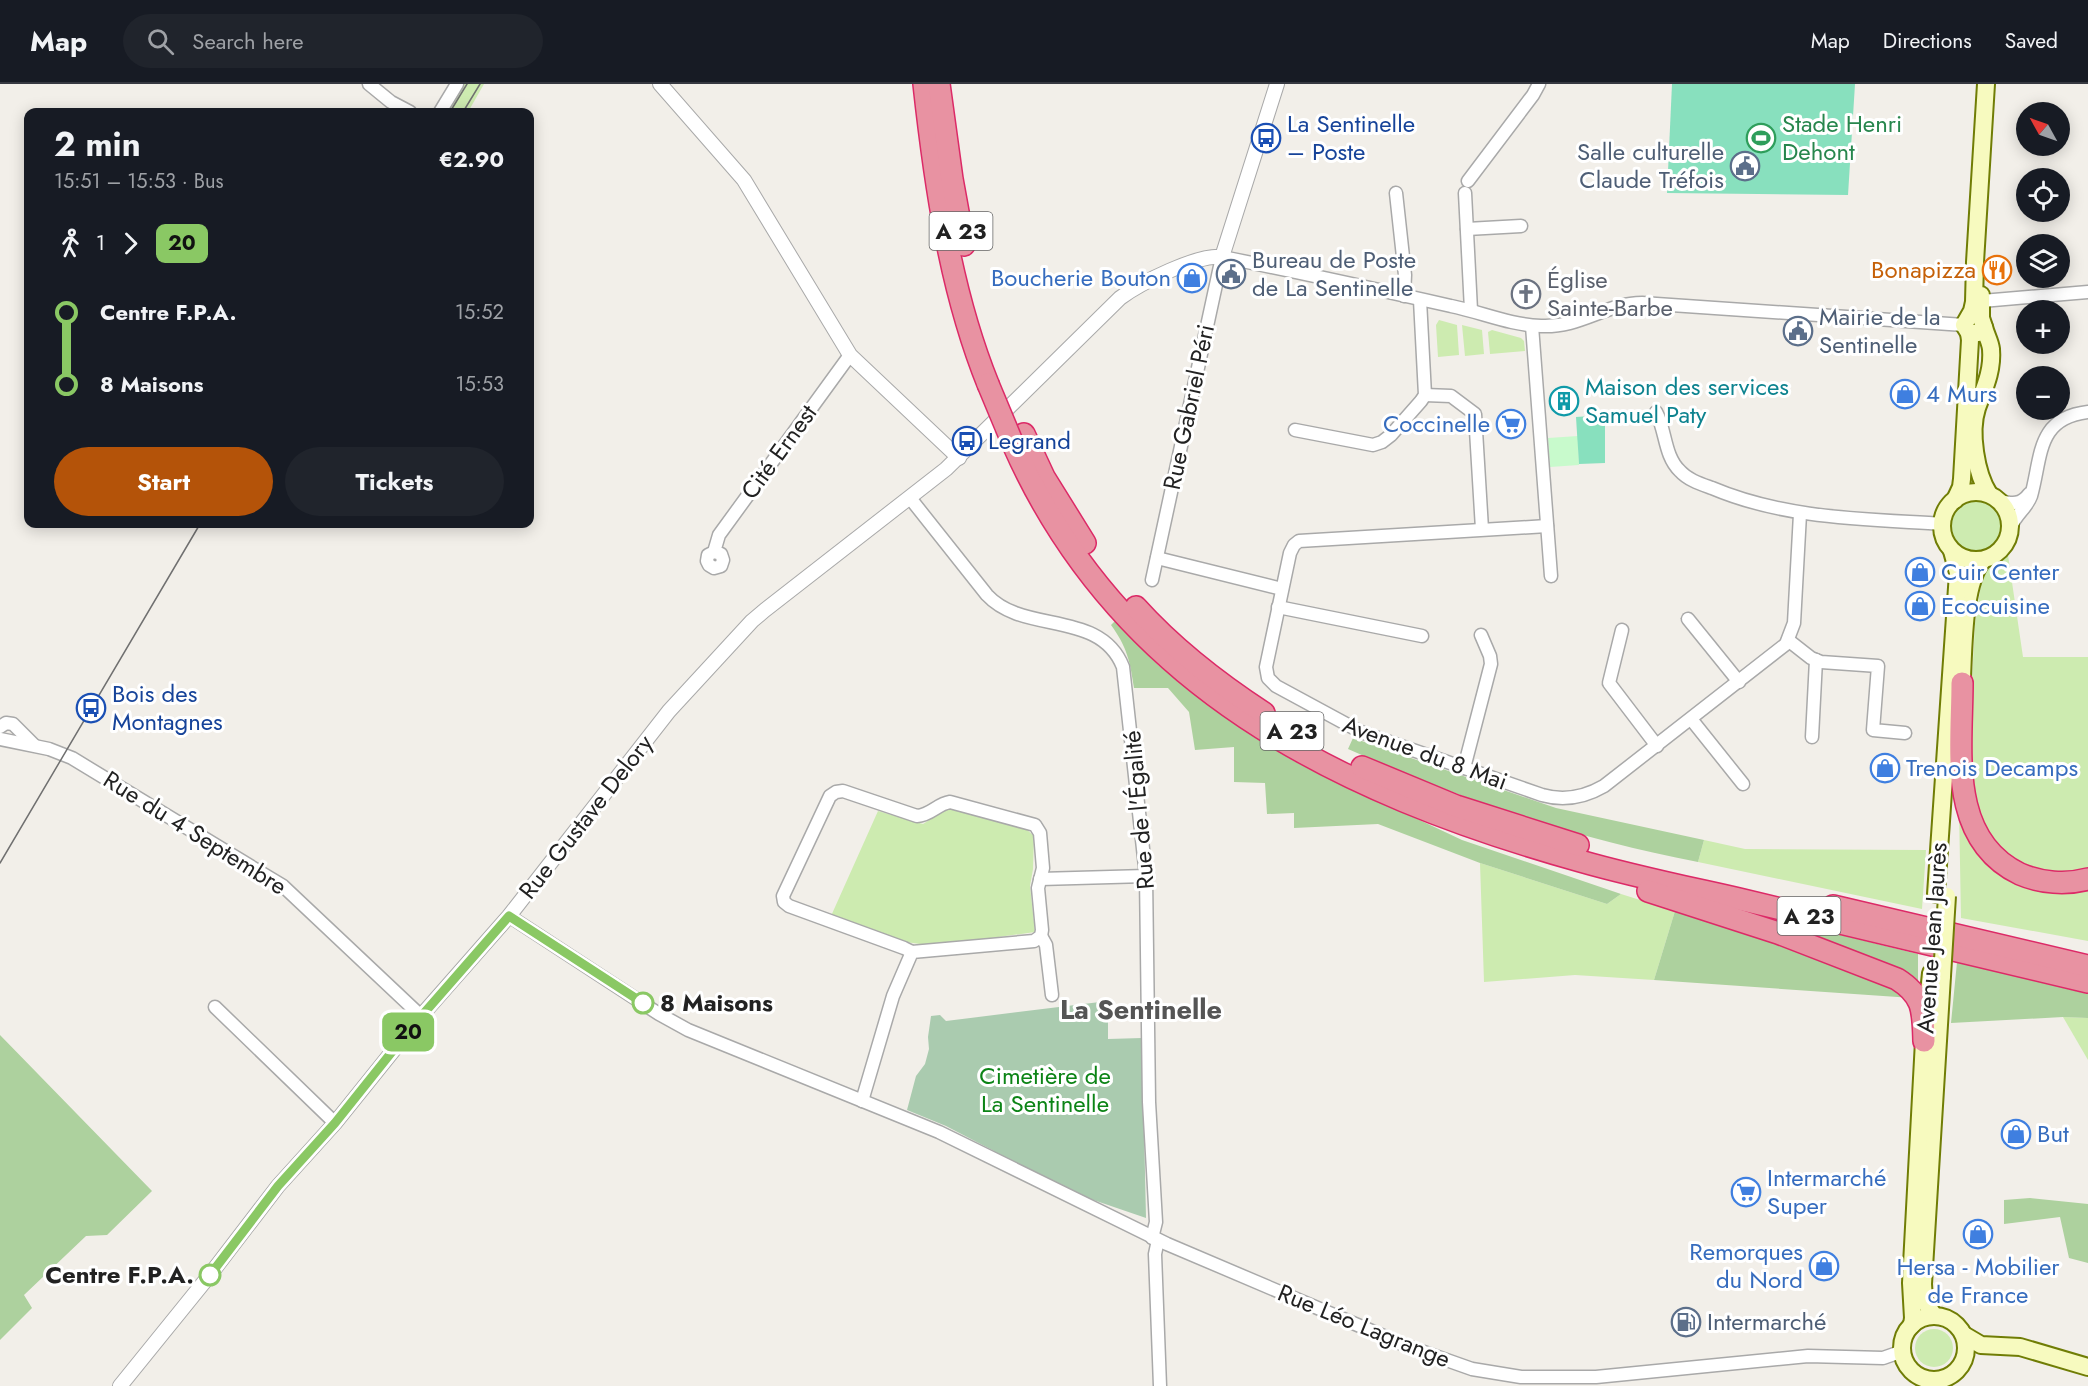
<!DOCTYPE html>
<meta charset="utf-8">
<style>
body{margin:0;font-family:Jost,sans-serif;background:#20242c;color:#f1f3f6;height:100vh;display:flex;flex-direction:column;font-size:22px;white-space:nowrap}
*{box-sizing:border-box;margin:0}
p{font-size:20px;color:#9ea1a6}
.icon{flex:none;width:33px;height:33px;fill:none;stroke:currentColor;stroke-width:2;stroke-linecap:round;stroke-linejoin:round}
.map{position:relative;flex:1;overflow:hidden}
.sheet{position:absolute;left:24px;top:24px;width:510px;height:420px;display:flex;flex-direction:column;background:#171b24;border-radius:12px;box-shadow:0 3px 15px #0003}
.sheet>*{flex:none}
.badge{padding:0 12px;border-radius:9px;font-size:21px;line-height:39px}
.needle{width:39px;rotate:310deg}
.buttons{position:absolute;left:2016px;top:18px;display:grid;gap:12px}
.buttons a{display:grid;place-items:center;width:54px;height:54px;border-radius:50%;background:#171b24;box-shadow:0 3px 15px #0003;font-size:30px}
.map>.badge{position:absolute;translate:-50% -50%;box-shadow:0 0 0 3px #fff}
.legs{display:flex;align-items:center;gap:9px;height:66px;padding:0 30px;font-size:20px}
.legs p{margin-inline-start:auto}
.summary{display:flex;align-items:center;justify-content:space-between;height:102px;padding:0 30px}
h1{font-size:33px;font-weight:700;line-height:45px}
.button{display:flex;gap:12px;margin-top:auto;padding:12px 30px}
.button a{flex:1;height:69px;border-radius:36px;background:#b45309;color:#fff;font-size:24px;font-weight:700;line-height:69px;text-align:center}
.button a+a{background:#20242c;color:#f1f3f6}
ul{padding:0 30px;list-style:none}
li{display:flex;align-items:center;gap:21px;height:72px;font-size:22px}
li i{display:grid;place-items:center;width:9px;height:100%;margin:0 8px;background:currentColor}
li i::after{content:'';width:15px;height:15px;margin:-8px;border:4px solid;border-radius:50%;background:#171b24}
li p{margin-inline-start:auto}
li:first-child i{background:linear-gradient(#0000 50%,currentColor 0)}
li:last-child i{background:linear-gradient(currentColor 50%,#0000 0)}
header{display:flex;align-items:center;gap:36px;box-sizing:border-box;height:84px;padding:0 30px;background:#171b24;border-bottom:2px solid #363941}
header strong{font-size:28px}
nav{display:flex;gap:33px;margin-inline-start:auto;font-size:21px}
.search{width:420px;height:54px;background:#20242c;display:flex;align-items:center;gap:15px;box-sizing:border-box;padding:0 21px;border-radius:33px;color:#9ea1a6;font-size:22px}
.map>svg:first-child{display:block}
.grass{fill:#cdebb0}
.forest{fill:#add19e}
.cemetery{fill:#aacbaf}
.park{fill:#c8facc}
.pitch{fill:#88e0be}
.lines{fill:none;stroke-linecap:round;stroke-linejoin:round}
.minor-casing{stroke:#a9a9a9;stroke-width:15}
.tertiary-casing{stroke:#a9a9a9;stroke-width:16}
.secondary-casing{stroke:#707d05;stroke-width:20}
.motorway-casing{stroke:#dc2a67;stroke-width:24}
.minor{stroke:#fff;stroke-width:12}
.tertiary{stroke:#fff;stroke-width:14}
.secondary{stroke:#f7fabf;stroke-width:16}
.motorway{stroke:#e892a2;stroke-width:21}
.tram{stroke:#707070;stroke-width:1.5}
.secondary-bridge-casing{stroke:#707d05;stroke-width:20;stroke-linecap:butt}
.motorway-bridge-casing{stroke:#dc2a67;stroke-width:24;stroke-linecap:butt}
.secondary-bridge{stroke:#f7fabf;stroke-width:16}
.motorway-bridge{stroke:#e892a2;stroke-width:21}
.line-1-casing{stroke:#fff;stroke-width:14}
.line-1{stroke:#8ac864;stroke-width:9}
.stop-1-dot{fill:#fff;stroke:#8ac864;stroke-width:3}
.labels{text-anchor:middle;stroke-width:6;stroke-linejoin:round;paint-order:stroke}
.shield{fill:#fff;stroke:#646464;stroke-width:1.5}
.shield-label{font-size:22px;font-weight:bold;fill:#222}
.transit-label{font-size:24px;fill:#164399;stroke:#fff;text-anchor:start}
.leisure-label{font-size:24px;fill:#27864d;stroke:#fff;text-anchor:start}
.service-label{font-size:24px;fill:#4e5e75;stroke:#fff;text-anchor:start}
.food-label{font-size:24px;fill:#c56008;stroke:#fff;text-anchor:end}
.shop-label{font-size:24px;fill:#366cbe;stroke:#fff;text-anchor:start}
.worship-label{font-size:24px;fill:#5b616d;stroke:#fff;text-anchor:start}
.culture-label{font-size:24px;fill:#0d838f;stroke:#fff;text-anchor:start}
.street-label{font-size:24px;fill:#222;stroke:#fff}
.stop-label{font-size:24px;font-weight:bold;fill:#222;stroke:#fff;text-anchor:start}
.park-label{font-size:24px;fill:#0c8416;stroke:#fff}
.quarter-label{font-size:27px;font-weight:bold;fill:#555;stroke:#fff}
</style>
<header>
<strong>Map</strong>
<div class="search"><svg class="icon" aria-label="search" viewBox="0 0 24 24"><circle cx="10" cy="10" r="6"/><path d="M15 15l6 6"/></svg>Search here</div>
<nav><a>Map</a><a>Directions</a><a>Saved</a></nav>
</header>
<div class="map">
<svg width="2088" height="1302" viewBox="0 0 2088 1302">
<rect width="100%" height="100%" fill="#f2efe9"/>
<g class="grass">
<path d="M464,0h20l-16,28h-20z"/>
<path d="M1439,236l18,5 2,30 -21,2 -2,-32z"/>
<path d="M1462,241l20,5 2,24 -19,2z"/>
<path d="M1492,246l29,8 3,3 1,10 -35,3 -2,-22z"/>
<circle cx="1975" cy="442" r="27"/>
<path d="M2008,471l15,102h65v284l-127,-23 -2,-110 9,-54 7,-130 8,-53z"/>
<path d="M948,724l78,21 8,7 -1,33 -3,17 5,46 -101,14 -28,-4 -75,-26 47,-105 45,13z"/>
<path d="M1704,756l41,9 181,1 -4,59 -224,-47z"/>
<path d="M1480,779l127,41 14,-10 54,17 -21,69 -79,-5 -91,7z"/>
<path d="M2063,933l25,1v42z"/>
<circle cx="1934" cy="1264" r="19"/>
</g>
<g class="forest">
<path d="M1115,537l43,44 45,36 39,28 52,32 168,79 159,54 -14,10 -127,-41 -102,-39 -84,4v-15l-27,1 -2,-31 -31,-1v-35l-39,3 -6,-38 -21,-24h-34c-4,-27 -7,-41 -23,-63z"/>
<path d="M1353,654l203,70 148,32 -6,22c-121,-23 -238,-63 -350,-113z"/>
<path d="M1675,827l72,21 21,-15 150,37v26l-6,18 -258,-18z"/>
<path d="M1957,878l131,32v24l-25,-1 -112,6z"/>
<path d="M0,951l152,156 -45,44 -21,1 -62,59 8,13 -32,32z"/>
<path d="M2030,1114l58,6v59l-19,-5 -9,-41 -56,7v-24z"/>
</g>
<path class="cemetery" d="M1108,917v38l34,-1 4,180 -73,-25 -79,-39v-3l-48,-25 -39,-16 9,-34 9,-12 4,-15 -1,-12 3,-21 9,-1 6,6z"/>
<path class="park" d="M1578,352l1,29 -29,2 -2,-29z"/>
<g class="pitch">
<path d="M1672,0h183l-7,111 -181,-2z"/>
<path d="M1605,331v48l-26,1 -3,-47z"/>
</g>
<g class="lines">
<g class="minor-casing">
<g id="minor">
<path d="M369,0l22,18 19,10"/>
<path d="M440,28l17,-28"/>
<path d="M1468,97l65,-86 6,-11"/>
<path d="M1396,109l9,82 -1,21"/>
<path d="M1465,109l6,117"/>
<path d="M1467,145l54,-3"/>
<path d="M1982,217l106,-9"/>
<path d="M1532,242l19,250"/>
<path d="M1425,311l26,1 24,18 7,115"/>
<path d="M1656,328c10,18 8,44 24,59 8,9 21,13 32,17 73,31 152,31 230,36"/>
<path d="M1295,346l78,15 9,-3 9,-7 30,-34 4,-6 -5,-95"/>
<path d="M910,414l77,97c37,40 113,14 136,72l23,209 3,226 7,120 -4,16"/>
<path d="M2000,417c12,3 21,4 29,-7"/>
<path d="M1547,442l-248,15 -5,4 -4,8 -24,114 2,11 8,8 85,46 181,63c21,6 43,2 62,-9l182,-142 8,-21 6,-109"/>
<path d="M2011,443c4,-12 16,-19 20,-31 11,-39 5,-78 57,-84"/>
<path d="M714,468l7,2 2,6 -2,6 -7,2 -5,-3 -2,-4 1,-6 6,-3 5,-17 131,-180"/>
<path d="M1157,474l125,31"/>
<path d="M1152,496l70,-323c77,15 153,32 229,49 30,6 59,19 90,20 40,2 65,-23 101,-23l322,22"/>
<path d="M1278,523l144,29"/>
<path d="M1688,535l51,63"/>
<path d="M1622,546l-13,53 48,63"/>
<path d="M1788,556l23,18 10,4 57,4 -5,64 32,3"/>
<path d="M1691,635l52,65"/>
<path d="M0,643l6,-4 7,1 21,21"/>
<path d="M1812,653l4,-77"/>
<path d="M0,655l49,10 23,9 211,128 138,130"/>
<path d="M1464,684l27,-104 -1,-8 -9,-21"/>
<path d="M1040,795l106,-3"/>
<path d="M509,832l150,98 29,16 251,102 228,112 240,102 65,23 49,8h75l212,-21 75,2 20,-7"/>
<path d="M1041,852l5,9 6,50"/>
<path d="M215,923l120,116"/>
<path d="M862,1017l31,-105 19,-44 -8,-4 -115,-42 -5,-4 -1,-6 47,-100 6,-4 7,-1 74,25c14,-1 20,-12 33,-14l85,23 5,8 3,35 -5,20 4,42 -1,6 -7,5 -122,11"/>
<path d="M1158,1156l-3,14 5,132"/>
</g>
</g>
<g class="tertiary-casing">
<g id="tertiary">
<path d="M660,0l84,96 106,175 109,103"/>
<path d="M120,1302l89,-110 69,-90 57,-63 86,-107 88,-100 160,-205 83,-90 13,-11 181,-141 174,-171c20,-15 78,-44 102,-41l55,-173"/>
</g>
</g>
<g class="secondary-casing">
<g id="secondary">
<path d="M1984,243c2,8 6,14 7,22 2,22 -7,40 -14,59 -8,24 -1,66 12,86"/>
<path d="M1969,249h10l5,-6 -3,-9v-23"/>
<circle cx="1976" cy="442" r="34"/>
<path d="M1955,416l6,-13 1,-8 8,-139 -1,-7 -5,-8 8,-14 2,-9 1,-40 11,-178"/>
<path d="M1961,611c3,-35 0,-110 22,-135"/>
<path d="M1936,810l22,-321 -6,-22"/>
<path d="M1934,1232l-10,-16 -1,-16 19,-308"/>
<circle cx="1934" cy="1264" r="32"/>
<path d="M1912,1241l1,-7 -2,-35 13,-242 7,-68"/>
<path d="M1964,1251l17,10 39,2 68,20"/>
</g>
</g>
<g class="motorway-casing">
<g id="motorway">
<path d="M924,0c11,100 26,206 64,300"/>
<path d="M939,0l13,95 12,66"/>
<path d="M1024,350l20,43 41,66"/>
<path d="M1013,360c106,242 325,349 567,417 52,15 106,26 159,38 116,28 233,55 349,83"/>
<path d="M1136,523c37,41 82,76 128,106"/>
<path d="M1962,599c0,66 -15,156 58,191 21,9 46,11 68,5"/>
<path d="M1362,683l94,39 122,39"/>
<path d="M1648,807l130,42 119,46c27,17 26,32 27,62"/>
<path d="M1833,822l255,60"/>
</g>
</g>
<use href="#minor" class="minor"/>
<use href="#tertiary" class="tertiary"/>
<use href="#secondary" class="secondary"/>
<use href="#motorway" class="motorway"/>
<g class="tram">
<path d="M450,28l17,-28"/>
<path d="M463,28l17,-28"/>
<path d="M0,779l200,-339"/>
</g>
<g class="secondary-bridge-casing">
<path id="secondary-bridge" d="M1942,892l5,-80"/>
</g>
<g class="motorway-bridge-casing">
<path id="motorway-bridge" d="M988,300l25,60"/>
</g>
<use href="#secondary-bridge" class="secondary-bridge"/>
<use href="#motorway-bridge" class="motorway-bridge"/>
</g>
<g class="lines">
<g class="line-1-casing">
<path id="line-1" d="M210,1191l68,-89 57,-63 76,-95 98,-112 134,87"/>
</g>
<use href="#line-1" class="line-1"/>
</g>
<defs>
<g id="bus-ring" transform="scale(1.5)"><circle r="9.5" fill="#fff" stroke="#1a4fb4" stroke-width="1.5"/><path d="M-5-6H5V4H4V6H2V4H-2V6H-4V4H-5ZM-3.5-4V0h7V-4ZM-3.5 1.2v1.5H-2V1.2ZM2 1.2v1.5H3.5V1.2Z" fill="#1a4fb4"/></g>
<g id="stadium-ring" transform="scale(1.5)"><circle r="9.5" fill="#fff" stroke="#2e9e5b" stroke-width="1.5"/><path d="M0-5a6.5 5 0 1 0 0 10a6.5 5 0 1 0 0-10ZM-3.5-1.8h7v3.6h-7Z" fill="#2e9e5b"/></g>
<g id="civic-ring" transform="scale(1.5)"><circle r="9.5" fill="#fff" stroke="#5c6f8a" stroke-width="1.5"/><path d="M-.6-6.5H3V-4.5H.6V-3L4-1V1h2V6H-6V1h2V-1L-.6-3ZM-1.2 2.5V6h2.4V2.5Z" fill="#5c6f8a"/></g>
<g id="restaurant-ring" transform="scale(1.5)"><circle r="9.5" fill="#fff" stroke="#e8710a" stroke-width="1.5"/><path d="M-5-6h1v4h1v-4h1v4h1v-4h1v5L-1.5 .5V6h-2V.5L-5-1ZM5-6V6H3V1.5H1.5Q1.5-4 5-6Z" fill="#e8710a"/></g>
<g id="shop-ring" transform="scale(1.5)"><circle r="9.5" fill="#fff" stroke="#3f7fe0" stroke-width="1.5"/><path d="M-5-2.5h2.3a2.7 3.5 0 0 1 5.4 0H5L5.5 6h-11ZM-1.5-2.5h3a1.5 2.3 0 0 0-3 0Z" fill="#3f7fe0"/></g>
<g id="church-ring" transform="scale(1.5)"><circle r="9.5" fill="#fff" stroke="#6b7280" stroke-width="1.5"/><path d="M-1.2-6h2.4v3.5h3.3v2.4h-3.3V6h-2.4V-.1h-3.3v-2.4h3.3Z" fill="#6b7280"/></g>
<g id="building-ring" transform="scale(1.5)"><circle r="9.5" fill="#fff" stroke="#0f9aa8" stroke-width="1.5"/><path d="M-4-6H4V6H1V3H-1V6H-4ZM-2.5-4.3h1.7v1.8h-1.7ZM.8-4.3h1.7v1.8H.8ZM-2.5-1h1.7V.8h-1.7ZM.8-1h1.7V.8H.8Z" fill="#0f9aa8"/></g>
<g id="supermarket-ring" transform="scale(1.5)"><circle r="9.5" fill="#fff" stroke="#3f7fe0" stroke-width="1.5"/><path d="M-6-5.5h2.5l.6 2H6L4.5 2H-2.5L-4.4-4H-6ZM-1.5 3.2a1.3 1.3 0 1 0 .1 0ZM3 3.2a1.3 1.3 0 1 0 .1 0Z" fill="#3f7fe0"/></g>
<g id="fuel-ring" transform="scale(1.5)"><circle r="9.5" fill="#fff" stroke="#5c6f8a" stroke-width="1.5"/><path d="M-5.5-6h7V0h2V4h1.3V-2.5L3-4.5l.8-.8L6-3V5H2.5V1h-1V6h-7ZM-4.2-4.7v3.2H.2V-4.7Z" fill="#5c6f8a"/></g>
</defs>
<g fill-rule="evenodd">
<use href="#bus-ring" x="1266" y="54"/>
<use href="#stadium-ring" x="1761" y="54"/>
<use href="#civic-ring" x="1745" y="82"/>
<use href="#restaurant-ring" x="1997" y="186"/>
<use href="#civic-ring" x="1231" y="190"/>
<use href="#shop-ring" x="1192" y="194"/>
<use href="#church-ring" x="1526" y="210"/>
<use href="#civic-ring" x="1798" y="247"/>
<use href="#shop-ring" x="1905" y="310"/>
<use href="#building-ring" x="1564" y="317"/>
<use href="#supermarket-ring" x="1511" y="340"/>
<use href="#bus-ring" x="967" y="357"/>
<use href="#shop-ring" x="1920" y="488"/>
<use href="#shop-ring" x="1920" y="522"/>
<use href="#bus-ring" x="91" y="624"/>
<use href="#shop-ring" x="1885" y="684"/>
<use href="#shop-ring" x="2016" y="1050"/>
<use href="#supermarket-ring" x="1746" y="1108"/>
<use href="#shop-ring" x="1978" y="1150"/>
<use href="#shop-ring" x="1824" y="1182"/>
<use href="#fuel-ring" x="1686" y="1238"/>
</g>
<g class="stop-1-dot">
<circle cx="643" cy="919" r="10"/>
<circle cx="210" cy="1191" r="10"/>
</g>
<g class="labels">
<g class="shield">
<rect x="929.5" y="128" width="63" height="38" rx="4.5"/>
<rect x="1260.5" y="628" width="63" height="38" rx="4.5"/>
<rect x="1777.5" y="813" width="63" height="38" rx="4.5"/>
</g>
<g class="shield-label">
<text x="961" y="155">A 23</text>
<text x="1292" y="655">A 23</text>
<text x="1809" y="840">A 23</text>
</g>
<g class="transit-label">
<text x="1287" y="48">La Sentinelle<tspan x="1287" dy="28">– Poste</tspan></text>
<text x="988" y="365">Legrand</text>
<text x="112" y="618">Bois des<tspan x="112" dy="28">Montagnes</tspan></text>
</g>
<g class="leisure-label">
<text x="1782" y="48">Stade Henri<tspan x="1782" dy="28">Dehont</tspan></text>
</g>
<g class="service-label">
<text x="1724" y="76" text-anchor="end">Salle culturelle<tspan x="1724" dy="28">Claude Tréfois</tspan></text>
<text x="1252" y="184">Bureau de Poste<tspan x="1252" dy="28">de La Sentinelle</tspan></text>
<text x="1819" y="241">Mairie de la<tspan x="1819" dy="28">Sentinelle</tspan></text>
<text x="1707" y="1246">Intermarché</text>
</g>
<g class="food-label">
<text x="1976" y="194">Bonapizza</text>
</g>
<g class="shop-label">
<text x="1171" y="202" text-anchor="end">Boucherie Bouton</text>
<text x="1926" y="318">4 Murs</text>
<text x="1490" y="348" text-anchor="end">Coccinelle</text>
<text x="1941" y="496">Cuir Center</text>
<text x="1941" y="530">Ecocuisine</text>
<text x="1906" y="692">Trenois Decamps</text>
<text x="2037" y="1058">But</text>
<text x="1767" y="1102">Intermarché<tspan x="1767" dy="28">Super</tspan></text>
<text x="1803" y="1176" text-anchor="end">Remorques<tspan x="1803" dy="28">du Nord</tspan></text>
<text x="1978" y="1191" text-anchor="middle">Hersa - Mobilier<tspan x="1978" dy="28">de France</tspan></text>
</g>
<g class="worship-label">
<text x="1547" y="204">Église<tspan x="1547" dy="28">Sainte-Barbe</tspan></text>
</g>
<g class="culture-label">
<text x="1585" y="311">Maison des services<tspan x="1585" dy="28">Samuel Paty</tspan></text>
</g>
<g class="street-label">
<text transform="translate(1189 323) rotate(-78)" y="8">Rue Gabriel Péri</text>
<text transform="translate(779 368) rotate(-54)" y="8">Cité Ernest</text>
<text transform="translate(1425 669) rotate(20)" y="8">Avenue du 8 Mai</text>
<text transform="translate(1139 726) rotate(-95)" y="8">Rue de l'Égalité</text>
<text transform="translate(586 733) rotate(-52)" y="8">Rue Gustave Delory</text>
<text transform="translate(195 749) rotate(32)" y="8">Rue du 4 Septembre</text>
<text transform="translate(1932 854) rotate(-86)" y="8">Avenue Jean Jaurès</text>
<text transform="translate(1364 1242) rotate(22)" y="8">Rue Léo Lagrange</text>
</g>
<g class="stop-label">
<text x="660" y="927">8 Maisons</text>
<text x="194" y="1199" text-anchor="end">Centre F.P.A.</text>
</g>
<g class="park-label">
<text x="1045" y="1000">Cimetière de<tspan x="1045" dy="28">La Sentinelle</tspan></text>
</g>
<g class="quarter-label">
<text x="1141" y="935">La Sentinelle</text>
</g>
</g>
</svg>
<div class="buttons">
<a><svg class="needle" viewBox="-14 -14 28 28"><path d="M0-13l5 13h-10z" fill="#e53935"/><path d="M0 13l5-13h-10z" fill="#9ea1a6"/></svg></a>
<a><svg class="icon" aria-label="locate" viewBox="0 0 24 24"><circle cx="12" cy="12" r="6"/><path d="M12 2v4M12 18v4M2 12h4M18 12h4"/></svg></a>
<a><svg class="icon" aria-label="layers" viewBox="0 0 24 24"><path d="M12 4l9 5-9 5-9-5zM3 14l9 5 9-5"/></svg></a>
<a>+</a>
<a>−</a>
</div>
<b class="badge" style="left:408px;top:948px;background:#8ac864;color:#111">20</b>
<section class="sheet">
<div class="summary"><div><h1>2 min</h1><p>15:51 – 15:53 · Bus</p></div><b>€2.90</b></div>
<div class="legs"><svg class="icon" aria-label="walk" viewBox="0 0 24 24"><circle cx="13" cy="4" r="2"/><path d="M13 8l-2 6 4 7M11 14l-3 7M7 12l3-4h3l4 4"/></svg>1<svg class="icon" aria-label="forward" viewBox="0 0 24 24"><path d="M9 5l7 7-7 7"/></svg><b class="badge" style="background:#8ac864;color:#111">20</b></div>
<ul>
<li><i style="color:#8ac864"></i><b>Centre F.P.A.</b><p>15:52</p></li>
<li><i style="color:#8ac864"></i><b>8 Maisons</b><p>15:53</p></li>
</ul>
<div class="button"><a>Start</a><a>Tickets</a></div>
</section>
</div>
